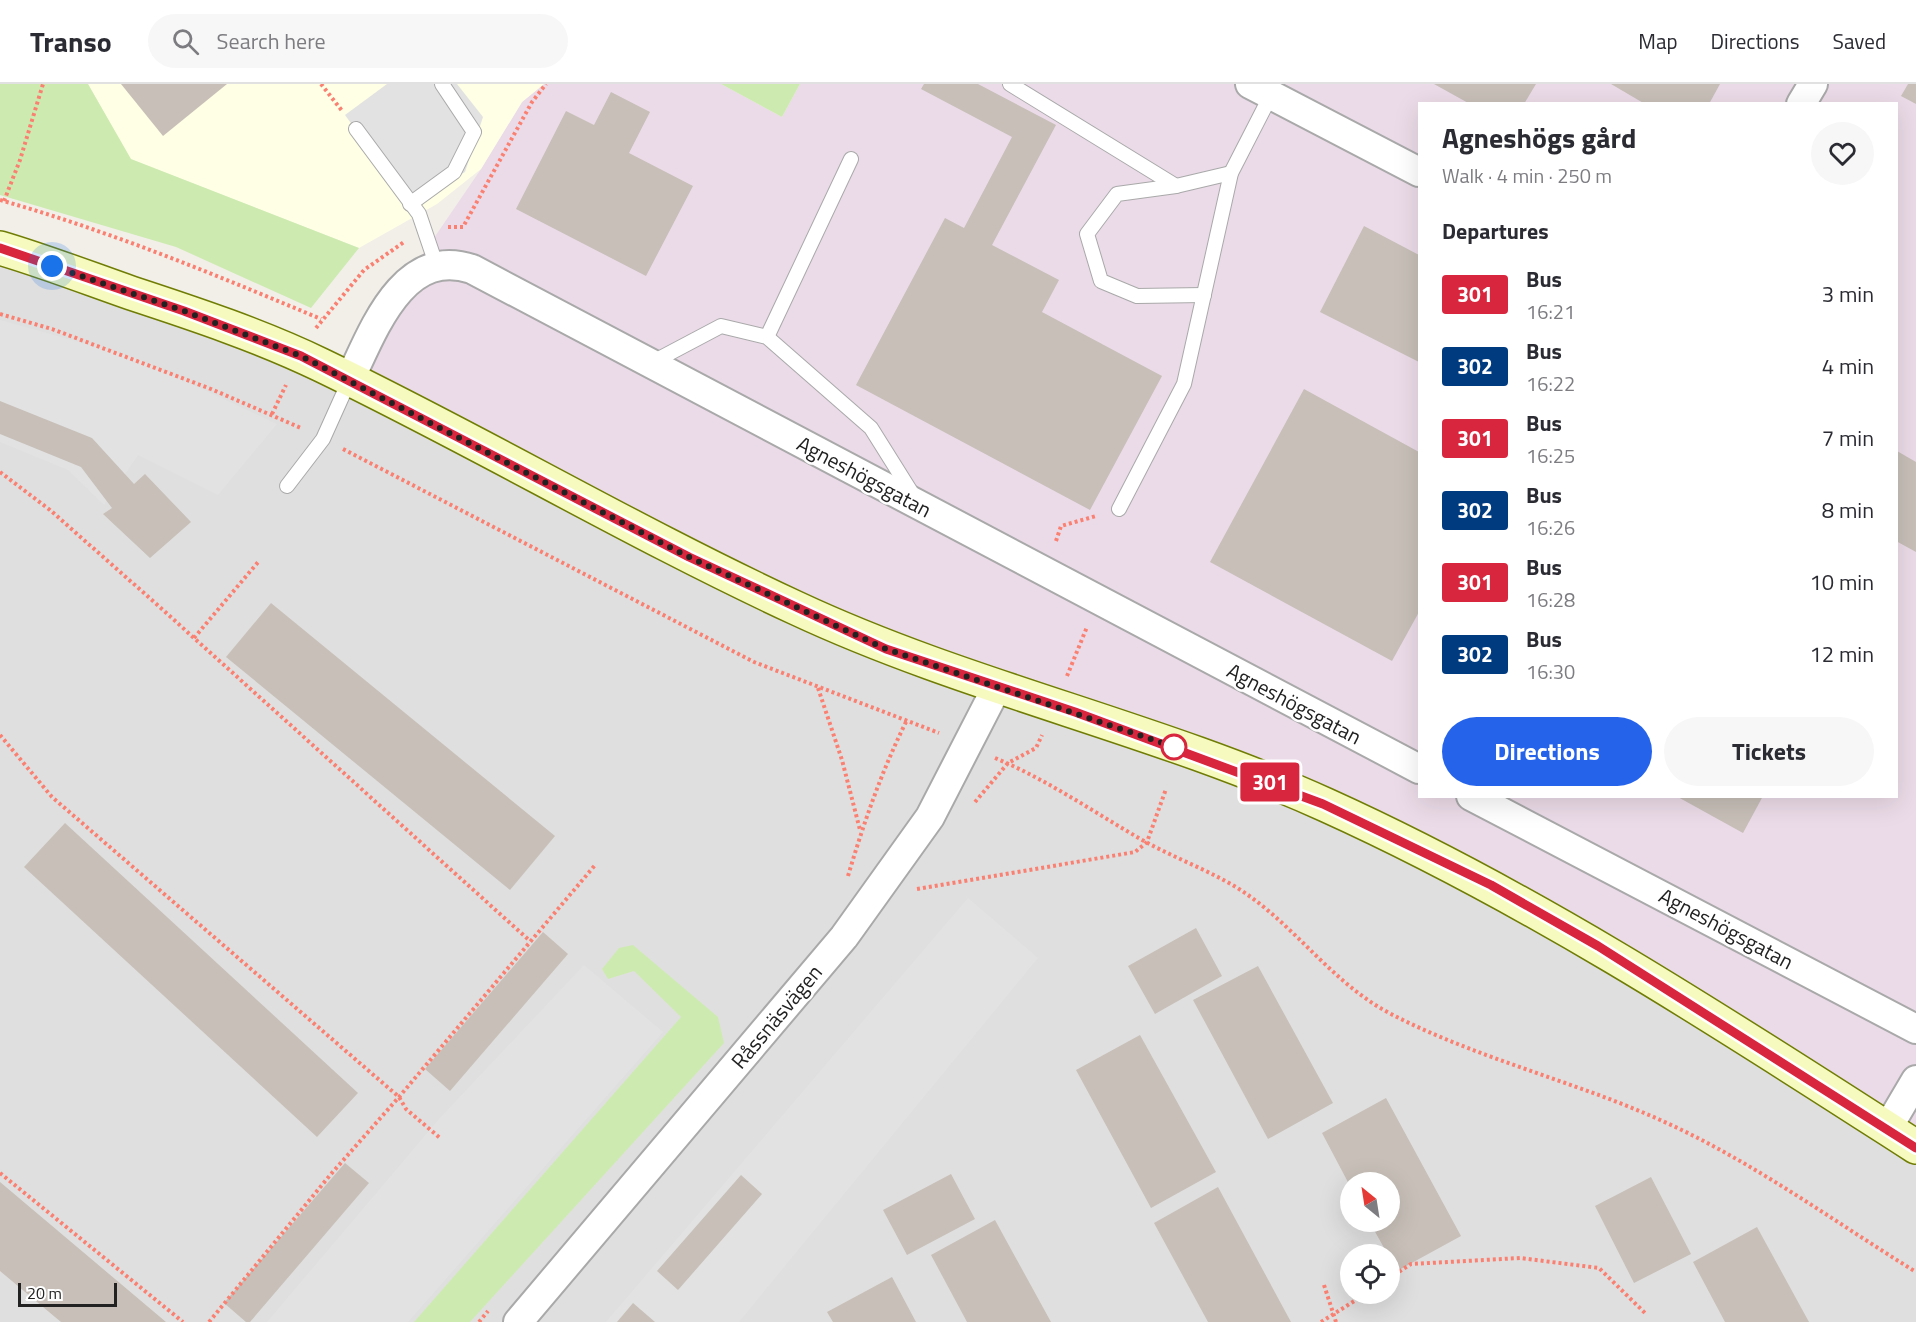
<!DOCTYPE html>
<meta charset="utf-8">
<style>
body{margin:0;font-family:"Titillium Web",sans-serif;background:#f7f7f7;color:#2b2b33;height:100vh;display:flex;flex-direction:column;font-size:22px;white-space:nowrap}
*{box-sizing:border-box;margin:0}
p{font-size:20px;color:#7c7c81}
.icon{flex:none;width:33px;height:33px;fill:none;stroke:currentColor;stroke-width:2;stroke-linecap:round;stroke-linejoin:round}
.map{position:relative;flex:1;overflow:hidden}
.panel{position:absolute;left:1418px;top:18px;width:480px;height:696px;display:flex;flex-direction:column;background:#fff;border-radius:0px;box-shadow:0 6px 24px #0002}
.panel>*{flex:none}
.badge{padding:0 12px;border-radius:4px;font-size:21px;line-height:39px}
.needle{width:39px;rotate:330deg}
.controls{position:absolute;left:1340px;top:1088px;display:grid;gap:12px}
.controls a{display:grid;place-items:center;width:60px;height:60px;border-radius:50%;background:#fff;box-shadow:0 6px 24px #0002;font-size:30px}
.scale{position:absolute;left:18px;bottom:15px;width:99px;box-sizing:border-box;padding-left:6px;border:3px solid #222;border-top:0;font-size:16px;line-height:21px;white-space:nowrap;color:#222;-webkit-text-stroke:4px #fff;paint-order:stroke}
.you{position:absolute;width:30px;height:30px;margin:-15px;border:4px solid #fff;border-radius:50%;background:#1a73e8;box-shadow:0 0 0 9px #1a73e833}
.map>.badge{position:absolute;translate:-50% -50%;box-shadow:0 0 0 3px #fff}
h2{padding:0 24px;font-size:22px;line-height:54px}
.round{display:grid;place-items:center;flex:none;width:63px;height:63px;border-radius:32px;background:#f7f7f7}
.overview{display:flex;align-items:center;justify-content:space-between;height:102px;padding:0 24px}
h1{font-size:28px;font-weight:700;line-height:45px}
.action{display:flex;gap:12px;margin-top:auto;padding:12px 24px}
.action a{flex:1;height:69px;border-radius:36px;background:#2563eb;color:#fff;font-size:24px;font-weight:700;line-height:69px;text-align:center}
.action a+a{background:#f7f7f7;color:#2b2b33}
ul{padding:0;list-style:none}
li{display:flex;align-items:center;gap:18px;height:72px;padding:0 24px}
li div{flex:1}
li b{display:block;font-size:22px}
li em{font-style:normal}
li .badge{min-width:66px;font-weight:700;text-align:center}
header{display:flex;align-items:center;gap:36px;box-sizing:border-box;height:84px;padding:0 30px;background:#fff;border-bottom:2px solid #e1e1e2}
header strong{font-size:28px}
nav{display:flex;gap:33px;margin-inline-start:auto;font-size:21px}
.search{width:420px;height:54px;background:#f7f7f7;display:flex;align-items:center;gap:15px;box-sizing:border-box;padding:0 21px;border-radius:33px;color:#7c7c81;font-size:22px}
.map>svg:first-child{display:block}
.residential{fill:#e0dfdf;fill-rule:evenodd}
.industrial{fill:#ebdbe8;fill-rule:evenodd}
.education{fill:#ffffe5}
.grass{fill:#cdebb0}
.parking{fill:#e2e2e2}
.building{fill:#c7bfb8}
.lines{fill:none;stroke-linecap:round;stroke-linejoin:round}
.lane-casing{stroke:#a9a9a9;stroke-width:16}
.street-casing{stroke:#a9a9a9;stroke-width:32}
.secondary-casing{stroke:#707d05;stroke-width:36}
.path{stroke:#fa8072;stroke-width:4;stroke-dasharray:3 3;stroke-linecap:butt}
.lane{stroke:#fff;stroke-width:14}
.street{stroke:#fff;stroke-width:28}
.secondary{stroke:#f7fabf;stroke-width:33}
.line-casing{stroke:#fff;stroke-width:14}
.line{stroke:#d7263d;stroke-width:9}
.walk{stroke:#222;stroke-width:6;stroke-dasharray:0 10.8}
.stop-dot{fill:#fff;stroke:#d7263d;stroke-width:3}
.labels{text-anchor:middle;stroke-width:5;stroke-linejoin:round;paint-order:stroke}
.street-label{font-size:21px;fill:#222;stroke:#fff}
</style>
<header>
<strong>Transo</strong>
<div class="search"><svg class="icon" aria-label="search" viewBox="0 0 24 24"><circle cx="10" cy="10" r="6"/><path d="M15 15l6 6"/></svg>Search here</div>
<nav><a>Map</a><a>Directions</a><a>Saved</a></nav>
</header>
<div class="map">
<svg width="1916" height="1238" viewBox="0 0 1916 1238">
<rect width="100%" height="100%" fill="#f2efe9"/>
<path class="residential" d="M0,157l1019,440 640,296 257,168v177h-1916zM1350,1098h39v39h-39zM1350,1170h39v39h-39z"/>
<path class="industrial" d="M544,0h177l61,33 18,-33h1116v1051l-424,-250 -667,-274 -477,-247 133,-195 41,-67zM1419,20h477v692h-477z"/>
<path class="education" d="M88,0h456l-22,18 -41,67 -44,35 -78,44 -229,-89z"/>
<g class="grass">
<path d="M0,0h88l43,75 228,89 -48,60 -135,-61 -176,-52z"/>
<path d="M721,0h79l-18,33z"/>
<path d="M633,861l85,72 6,26 -254,279h-56l267,-305 -47,-46 -26,8 -6,-10 17,-21z"/>
</g>
<g class="parking">
<path d="M387,0h70l26,33 -18,55 -55,32 -65,-89z"/>
<path d="M0,236l136,38 141,66 -59,71 -80,-40 -34,50 -36,-35 -68,-28z"/>
<path d="M968,814l70,60 -299,364h-133z"/>
<path d="M584,881l79,67 -255,290h-141l172,-203z"/>
</g>
<g class="building">
<path d="M121,0h106l-64,52z"/>
<path d="M924,0h54l78,41 -64,120 67,35 -17,32 120,64 -72,134 -234,-125 89,-167 19,10 48,-91 -91,-48z"/>
<path d="M1434,0h102l-12,20h-54z"/>
<path d="M1611,0h109l-11,20h-64z"/>
<path d="M1908,0h8v20l-15,-8z"/>
<path d="M611,8l39,20 -21,41 64,33 -47,90 -130,-67 50,-98 28,14z"/>
<path d="M1364,142l55,29v107l-99,-50z"/>
<path d="M1304,305l115,63v160l-27,49 -182,-99z"/>
<path d="M0,317l92,37 42,46 11,-10 46,48 -41,36 -47,-44 9,-6 -31,-41 -81,-33z"/>
<path d="M1897,367l19,11v90l-20,-11z"/>
<path d="M271,519l284,233 -45,54 -284,-233z"/>
<path d="M1676,712h87l-20,37z"/>
<path d="M65,739l293,270 -41,44 -293,-270z"/>
<path d="M1196,844l26,48 -67,38 -27,-48z"/>
<path d="M543,848l25,22 -118,137 -25,-22z"/>
<path d="M1258,882l75,137 -65,36 -75,-139z"/>
<path d="M1140,951l76,137 -65,36 -75,-138z"/>
<path d="M1386,1014l75,138 -64,35 -28,-50h20v-39h-39v4l-28,-53z"/>
<path d="M345,1079l24,20 -119,139h-4l-22,-19z"/>
<path d="M951,1090l24,45 -68,36 -24,-45z"/>
<path d="M741,1091l21,19 -84,96 -21,-19z"/>
<path d="M1651,1093l40,77 -57,29 -39,-77z"/>
<path d="M0,1098l166,140h-105l-61,-51z"/>
<path d="M1218,1103l73,135h-83l-54,-99z"/>
<path d="M995,1136l56,102h-84l-36,-67z"/>
<path d="M1757,1143l52,95h-84l-32,-60z"/>
<path d="M892,1193l24,45h-83l-6,-10z"/>
<path d="M633,1219l22,19h-38z"/>
</g>
<g class="lines">
<g class="lane-casing">
<g id="lane">
<path d="M1010,0l166,102"/>
<path d="M356,45l63,85 18,53"/>
<path d="M410,120l44,-32 20,-40 -32,-48"/>
<path d="M1204,211l-67,1 -36,-15 -14,-47 30,-40 59,-8 55,-13"/>
<path d="M767,253l84,-178"/>
<path d="M651,279l70,-37 46,11 104,91 42,67"/>
<path d="M287,402l36,-47 27,-60"/>
<path d="M1119,425l65,-125 47,-211 40,-78"/>
</g>
</g>
<g class="street-casing">
<g id="street">
<path d="M1250,0l169,88"/>
<path d="M1801,20l12,-20"/>
<path d="M350,295c23,-48 53,-133 122,-110l947,500"/>
<path d="M1471,712l445,233"/>
<path d="M1887,1045l29,-49"/>
<path d="M518,1238l326,-385 86,-120 68,-132"/>
</g>
</g>
<g class="secondary-casing">
<path id="secondary" d="M0,164c44,13 88,30 131,45 64,21 130,43 190,72 160,77 313,168 475,243 171,80 358,119 530,197 208,94 399,219 590,342"/>
</g>
<g class="path">
<path d="M321,0l22,28"/>
<path d="M0,116c110,31 216,75 321,119"/>
<path d="M4,117l16,-41 23,-76"/>
<path d="M448,143h15l69,-125 14,-18"/>
<path d="M0,230l52,15 159,60 90,39"/>
<path d="M316,244l48,-58 40,-28"/>
<path d="M272,330l14,-29"/>
<path d="M343,365l411,213 185,71"/>
<path d="M0,388l50,38 103,91 377,340"/>
<path d="M1056,457l5,-15 35,-10"/>
<path d="M194,554l65,-77"/>
<path d="M1067,592l20,-49"/>
<path d="M818,604l24,72 18,70"/>
<path d="M0,651l52,62 347,300 7,12 34,29"/>
<path d="M995,674c53,22 100,55 149,83 34,19 73,32 104,54 51,36 87,90 143,119 89,46 188,68 278,110 87,40 166,98 247,148"/>
<path d="M975,718l33,-39 28,-15 6,-13"/>
<path d="M848,792c16,-54 34,-106 59,-156"/>
<path d="M917,805l218,-37 12,-10 19,-53"/>
<path d="M0,1089l183,149"/>
<path d="M1389,1194l22,-14 109,-6 79,10 46,45"/>
<path d="M1324,1201l12,37"/>
<path d="M209,1238l122,-148 68,-77 197,-233"/>
<path d="M479,1238l9,-11"/>
<path d="M1321,1238l46,-29"/>
</g>
<use href="#lane" class="lane"/>
<use href="#street" class="street"/>
<use href="#secondary" class="secondary"/>
</g>
<g class="lines">
<g class="line-casing">
<path id="line" d="M0,164l184,63 117,45 388,201 197,92 189,63 248,92 168,81 107,61 318,202"/>
</g>
<use href="#line" class="line"/>
<path class="walk" d="M52,182l132,45 117,45 388,201 197,92 288,98"/>
</g>
<circle class="stop-dot" cx="1174" cy="663" r="12"/>
<g class="labels">
<g class="street-label">
<text transform="translate(864 393) rotate(28)" y="7">Agneshögsgatan</text>
<text transform="translate(1294 620) rotate(28)" y="7">Agneshögsgatan</text>
<text transform="translate(1726 845) rotate(28)" y="7">Agneshögsgatan</text>
<text transform="translate(777 933) rotate(-50)" y="7">Råssnäsvägen</text>
</g>
</g>
</svg>
<div class="controls">
<a><svg class="needle" viewBox="-14 -14 28 28"><path d="M0-13l5 13h-10z" fill="#e53935"/><path d="M0 13l5-13h-10z" fill="#7c7c81"/></svg></a>
<a><svg class="icon" aria-label="locate" viewBox="0 0 24 24"><circle cx="12" cy="12" r="6"/><path d="M12 2v4M12 18v4M2 12h4M18 12h4"/></svg></a>
</div>
<div class="scale">20 m</div>
<div class="you" style="left:52px;top:182px"></div>
<b class="badge" style="left:1270px;top:698px;background:#d7263d;color:#fff">301</b>
<section class="panel">
<div class="overview"><div><h1>Agneshögs gård</h1><p>Walk · 4 min · 250 m</p></div><a class="round"><svg class="icon" aria-label="heart" viewBox="0 0 24 24"><path d="M12 20l-8-8c-3-5 5-10 8-4 3-6 11-1 8 4z"/></svg></a></div>
<h2>Departures</h2>
<ul>
<li><span class="badge" style="background:#d7263d;color:#fff">301</span><div><b>Bus</b><p>16:21</p></div><em>3 min</em></li>
<li><span class="badge" style="background:#003b80;color:#fff">302</span><div><b>Bus</b><p>16:22</p></div><em>4 min</em></li>
<li><span class="badge" style="background:#d7263d;color:#fff">301</span><div><b>Bus</b><p>16:25</p></div><em>7 min</em></li>
<li><span class="badge" style="background:#003b80;color:#fff">302</span><div><b>Bus</b><p>16:26</p></div><em>8 min</em></li>
<li><span class="badge" style="background:#d7263d;color:#fff">301</span><div><b>Bus</b><p>16:28</p></div><em>10 min</em></li>
<li><span class="badge" style="background:#003b80;color:#fff">302</span><div><b>Bus</b><p>16:30</p></div><em>12 min</em></li>
</ul>
<div class="action"><a>Directions</a><a>Tickets</a></div>
</section>
</div>
